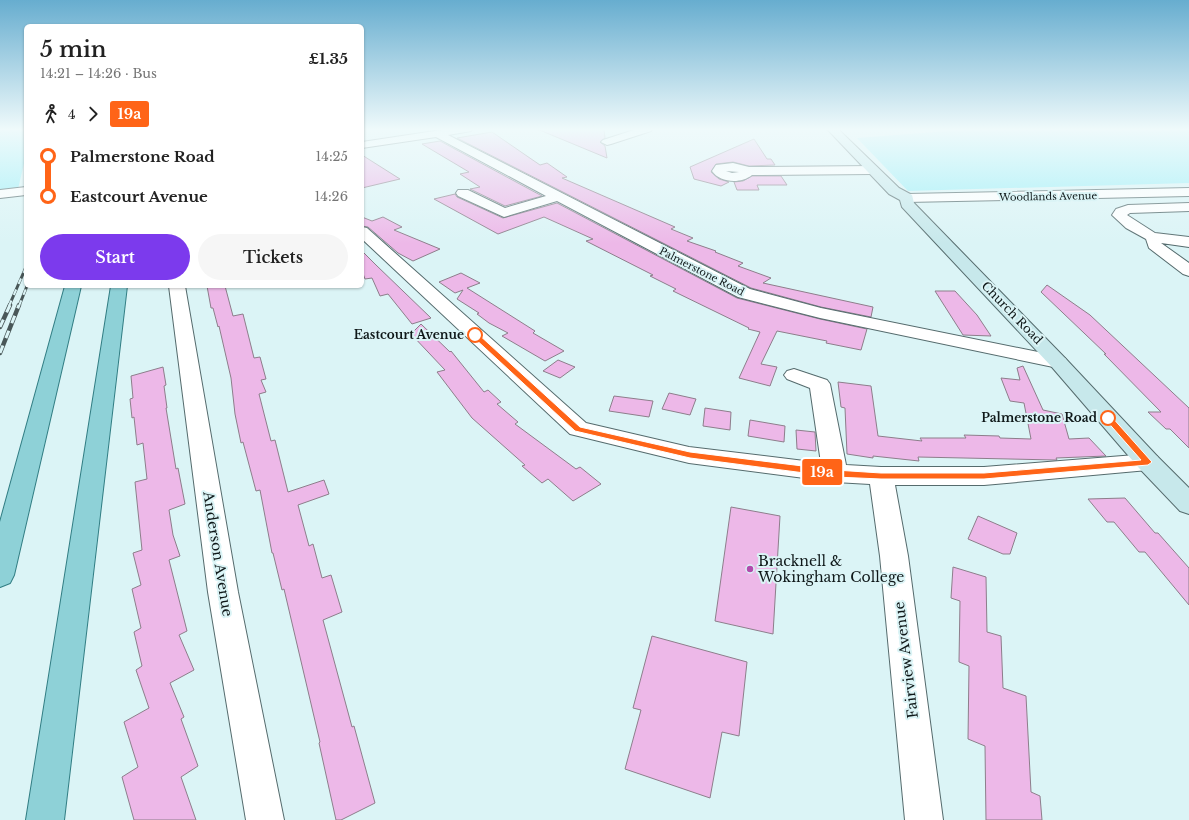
<!DOCTYPE html>
<meta charset="utf-8">
<style>
body{margin:0;font-family:"Libre Baskerville",serif;background:#f6f6f6;color:#222;height:100vh;display:flex;flex-direction:column;font-size:15px;white-space:nowrap}
*{box-sizing:border-box;margin:0}
p{font-size:13px;color:#767676}
.icon{flex:none;width:22px;height:22px;fill:none;stroke:currentColor;stroke-width:2;stroke-linecap:round;stroke-linejoin:round}
.map{position:relative;flex:1;overflow:hidden}
.side{position:absolute;left:24px;top:24px;width:340px;height:264px;display:flex;flex-direction:column;background:#fff;border-radius:6px;box-shadow:0 1px 3px #0004}
.side>*{flex:none}
.badge{padding:0 8px;border-radius:3px;font-size:14px;line-height:26px}
.map>.badge{position:absolute;translate:-50% -50%;box-shadow:0 0 0 2px #fff}
.legs{display:flex;align-items:center;gap:6px;height:44px;padding:0 16px;font-size:13px}
.legs p{margin-inline-start:auto}
.headline{display:flex;align-items:center;justify-content:space-between;height:68px;padding:0 16px}
h1{font-size:22px;font-weight:600;line-height:30px}
.cta{display:flex;gap:8px;margin-top:auto;padding:8px 16px}
.cta a{flex:1;height:46px;border-radius:24px;background:#7c3aed;color:#fff;font-size:16px;font-weight:600;line-height:46px;text-align:center}
.cta a+a{background:#f6f6f6;color:#222}
ul{padding:0 16px;list-style:none}
li{display:flex;align-items:center;gap:14px;height:40px;font-size:15px}
li i{display:grid;place-items:center;width:6px;height:100%;margin:0 5px;background:currentColor}
li i::after{content:'';width:10px;height:10px;margin:-5px;border:3px solid;border-radius:50%;background:#fff}
li p{margin-inline-start:auto}
li:first-child i{background:linear-gradient(#0000 50%,currentColor 0)}
li:last-child i{background:linear-gradient(currentColor 50%,#0000 0)}
.map>svg:first-child{display:block}
.green{fill:#9feff7}
.building{fill:#edb8e8;stroke:#8d7e8b}
.lines{fill:none;stroke-linecap:round;stroke-linejoin:round}
.minor-casing{stroke:#556b6d;stroke-width:2}
.tertiary-casing{stroke:#556b6d;stroke-width:2}
.secondary-casing{stroke:#556b6d;stroke-width:2}
.primary-casing{stroke:#317d83;stroke-width:2}
.minor{fill:#fff;fill-rule:evenodd}
.tertiary{fill:#fff;fill-rule:evenodd}
.secondary{fill:#c7e8eb;fill-rule:evenodd}
.primary{fill:#8ed1d7;fill-rule:evenodd}
.rail-far1-casing{stroke:#495758;stroke-width:3}
.rail-casing{stroke:#495758;stroke-width:4.5}
.rail-far1{stroke:#dbf4f6;stroke-width:2;stroke-dasharray:6;stroke-linecap:butt}
.rail{stroke:#dbf4f6;stroke-width:3;stroke-dasharray:8;stroke-linecap:butt}
.line-1{fill:#ff6417;stroke:#fff}
.stop-1-dot{fill:#fff;stroke:#ff6417;stroke-width:2}
.poi-dot{fill:#b14aad;stroke:#dbf4f6;stroke-width:1.5}
.labels{text-anchor:middle;stroke-width:4;stroke-linejoin:round;paint-order:stroke}
.far-street-label{font-size:10px;fill:#0f1819;stroke:#dbf4f6}
.street-label{font-size:12px;fill:#0f1819;stroke:#dbf4f6}
.stop-label{font-size:12px;font-weight:bold;fill:#0f1819;stroke:#dbf4f6;text-anchor:end}
.near-street-label{font-size:14px;fill:#0f1819;stroke:#dbf4f6}
.near-poi-label{font-size:14px;fill:#0f1819;stroke:#dbf4f6;text-anchor:start}
</style>
<div class="map">
<svg width="1189" height="820" viewBox="0 0 1189 820">
<rect width="100%" height="100%" fill="#dbf4f6"/>
<g class="green">
<path d="M0,129h26v26l-8,34 -18,2z"/>
<path d="M960,129h229v54l-281,8 -51,-53 104,-8z"/>
</g>
<g class="building">
<path d="M537,129h67l1,9 -5,4 5,4 2,12z"/>
<path d="M492,132l48,33 7,-2 20,14 -5,1 113,49 -4,2 22,9 -6,3 29,10 -1,1 28,11 -5,3 33,12 -8,5 110,24 -2,10 -50,-10 -70,-19 -294,-150z"/>
<path d="M754,139l13,20h4l4,6 -26,1 -16,-4 -17,2 -5,8 8,7 10,3 -8,4 -27,-7 -4,-12z"/>
<path d="M440,141l102,55 -37,10 -35,-17 10,-2 -20,-13 9,-2 -47,-28z"/>
<path d="M362,155l38,24 -38,9z"/>
<path d="M752,176h29l6,9h-30l2,5h-22l-3,-8 9,-1z"/>
<path d="M455,194l2,3 46,21 54,-15 180,95 83,21 47,10 -6,21 -35,-7 1,-2 -50,-10 -16,33 16,3 -7,19 -31,-8 21,-46 -12,-3 1,-1 -76,-37 3,-2 -26,-13 3,-1 -67,-34 7,-2 -49,-22 -46,17 -64,-35z"/>
<path d="M362,217l10,4 11,-4 19,10 -8,3 46,19 -27,12 -15,-8 -30,-26 -6,-1z"/>
<path d="M362,251l14,14 55,53 -19,6 -24,-30 -8,2 -8,-18 -7,1 -3,-8z"/>
<path d="M461,273l19,10 -13,5 68,43 -2,2 31,18 -19,10 -43,-25 6,-3 -19,-10 -12,-9 2,-1 -22,-14 6,-9 -8,3 -16,-11z"/>
<path d="M1047,285l43,30 99,93v40l-19,-19h-4l-18,-17h13l-57,-58h2l-65,-62z"/>
<path d="M207,286h18l8,30 10,-2 11,44 6,-1 6,22 -5,1 5,12 -7,2 12,47 4,-1 13,52 36,-12 5,14 -31,11 11,41 4,-2 9,34 9,-3 11,37 -19,8 29,107 2,-1 21,77 -34,17h-5l-17,-77 1,-1 -36,-153 -2,1 -9,-37h-1l-12,-63 -4,1 -13,-49 -2,1 -6,-29 -4,-36 -12,-52 -1,1 -5,-19h-2z"/>
<path d="M935,291h20l22,24 14,21 -28,-1z"/>
<path d="M421,324l29,28 1,-1 33,41 4,-2 13,12 -4,2 21,18 -3,2 61,45 4,-2 21,17 -28,17 -25,-22 -6,4 -20,-17 3,-1 -53,-47 -35,-46 8,-2 -34,-36z"/>
<path d="M558,360l17,7 -15,11 -17,-7z"/>
<path d="M1023,366l20,44 19,4 7,25 20,-1 17,18 -50,2 1,2h-2l-137,-3 1,4 -46,-5v2l-26,-4 -2,-46 -4,-1 -3,-25 33,4 7,50 44,5 -2,-3h46l-2,-3 35,1 1,2 31,1 -7,-36 -14,-2 -9,-23 19,2 -3,-12z"/>
<path d="M163,367l3,18 -2,1 3,22h-1l10,61 2,-1 7,36 -16,6 4,25 7,21 -11,4 18,71 -8,4 15,35 -24,13 14,34 -3,2 17,47 -17,11 15,43h-62l-12,-43 16,-10 -14,-45 25,-14 -13,-38 6,-4 -8,-34 7,-4 -9,-39 9,-4 -8,-32 9,-3 -7,-68 12,-3 -4,-36 -6,2 -3,-28 -2,1 -2,-19 3,-1 -2,-22z"/>
<path d="M669,393l27,6 -6,16 -28,-6z"/>
<path d="M614,396l39,5 -4,16 -40,-6z"/>
<path d="M705,408l26,4 -1,18 -27,-4z"/>
<path d="M750,420l35,6 -1,16 -36,-6z"/>
<path d="M796,430l19,2 1,19 -19,-2z"/>
<path d="M1125,498l30,35h3l31,35v37l-44,-53h-6l-25,-30h-7l-19,-23z"/>
<path d="M731,507l49,9 -7,118 -58,-13z"/>
<path d="M978,516l39,17 -7,21h-7l-35,-15z"/>
<path d="M953,567l33,10 1,55 14,4 2,52 23,8 5,96 9,4 2,24h-56l-1,-74 -17,-7 1,-73 -10,-4 1,-61 -9,-3z"/>
<path d="M652,636l95,26 -8,74 -17,-4 -12,66 -85,-29 16,-59 -8,-2z"/>
</g>
<g class="lines">
<g class="minor-casing">
<g id="minor">
<path d="M448,129h24l-1,2 -23,4 302,154 71,19 237,48 7,2 3,4 -3,4 -7,2 -238,-50 -82,-21 -181,-96 -53,16 -46,-21 -2,-3 2,-3h10l37,18 41,-12 -110,-59 -74,11v-6z"/>
<path d="M637,129h15l-1,2 -40,13 -4,1 -6,-3 2,-2z"/>
<path d="M733,163l16,4 123,-1 4,1 2,3 -2,3 -4,1 -120,1c-11,9 -32,8 -40,-4l4,-6zM726,171l13,1 -7,1z"/>
<path d="M26,187v8l-26,3v-8z"/>
<path d="M1189,203v8l-59,2 -3,2 28,18 34,4v10l-28,-4 28,20v13l-6,-2 -34,-26 -3,-9 -20,-11 -14,-13 4,-6 12,-4z"/>
<path d="M362,227l5,1 219,195 103,24 132,16 -11,-75 -23,-9 -3,-4 3,-4 7,-2 33,11 3,4 16,81 35,2h103l164,-13 9,2 3,6 -3,6 -9,2 -164,15h-89l13,71 35,264h-38l-25,-264 -10,-72 -35,-2 -146,-19 -119,-29 -208,-195z"/>
<path d="M169,286h16l53,306 46,228h-38l-38,-228z"/>
</g>
</g>
<g class="tertiary-casing">
<path id="tertiary" d="M1189,188v8l-282,6 -5,-1 -2,-3 2,-3 5,-1z"/>
</g>
<g class="secondary-casing">
<path id="secondary" d="M827,129h11l61,59 13,7 2,8 151,155 92,98 32,32v26l-9,-3 -41,-43 -88,-102 -149,-159 -2,-7 -11,-6z"/>
</g>
<g class="primary-casing">
<g id="primary">
<path d="M65,286h16l-67,289 -4,8 -10,4v-65z"/>
<path d="M111,286h16l-63,534h-38z"/>
</g>
</g>
<use href="#minor" class="minor"/>
<use href="#tertiary" class="tertiary"/>
<use href="#secondary" class="secondary"/>
<use href="#primary" class="primary"/>
<g class="rail-far1-casing">
<g id="rail-far1">
<path d="M9,306l17,-39"/>
<path d="M19,306l8,-20"/>
</g>
</g>
<g class="rail-casing">
<g id="rail">
<path d="M0,327l10,-22"/>
<path d="M0,353l19,-48"/>
</g>
</g>
<use href="#rail-far1" class="rail-far1"/>
<use href="#rail" class="rail"/>
</g>
<linearGradient id="sky" x2="0" y2="1"><stop stop-color="#67adcf"/><stop offset="0.53" stop-color="#effafb"/><stop offset="1" stop-color="#effafb" stop-opacity="0"/></linearGradient>
<rect width="1189" height="244" fill="url(#sky)"/>
<path class="line-1" d="M472,333h5l103,94 110,25 145,18 46,3h103l157,-13 -36,-41v-3h6l41,46 -4,3 -164,14h-103l-46,-2 -145,-19 -115,-27 -103,-95z"/>
<g class="stop-1-dot">
<circle cx="475" cy="335" r="7"/>
<circle cx="1108" cy="418" r="7"/>
</g>
<circle class="poi-dot" cx="750" cy="569" r="4"/>
<g class="labels">
<g class="far-street-label">
<text transform="translate(1048 196) rotate(-1)" y="4">Woodlands Avenue</text>
<text transform="translate(702 271) rotate(27)" y="4">Palmerstone Road</text>
</g>
<g class="street-label">
<text transform="translate(1012 313) rotate(46)" y="4">Church Road</text>
</g>
<g class="stop-label">
<text x="464" y="339">Eastcourt Avenue</text>
<text x="1097" y="422">Palmerstone Road</text>
</g>
<g class="near-street-label">
<text transform="translate(218 554) rotate(81)" y="5">Anderson Avenue</text>
<text transform="translate(906 660) rotate(-97)" y="5">Fairview Avenue</text>
</g>
<g class="near-poi-label">
<text x="758" y="566">Bracknell &amp;<tspan x="758" dy="16">Wokingham College</tspan></text>
</g>
</g>
</svg>
<b class="badge" style="left:822px;top:472px;background:#ff6417;color:#fff">19a</b>
<section class="side">
<div class="headline"><div><h1>5 min</h1><p>14:21 – 14:26 · Bus</p></div><b>£1.35</b></div>
<div class="legs"><svg class="icon" aria-label="walk" viewBox="0 0 24 24"><circle cx="13" cy="4" r="2"/><path d="M13 8l-2 6 4 7M11 14l-3 7M7 12l3-4h3l4 4"/></svg>4<svg class="icon" aria-label="forward" viewBox="0 0 24 24"><path d="M9 5l7 7-7 7"/></svg><b class="badge" style="background:#ff6417;color:#fff">19a</b></div>
<ul>
<li><i style="color:#ff6417"></i><b>Palmerstone Road</b><p>14:25</p></li>
<li><i style="color:#ff6417"></i><b>Eastcourt Avenue</b><p>14:26</p></li>
</ul>
<div class="cta"><a>Start</a><a>Tickets</a></div>
</section>
</div>
